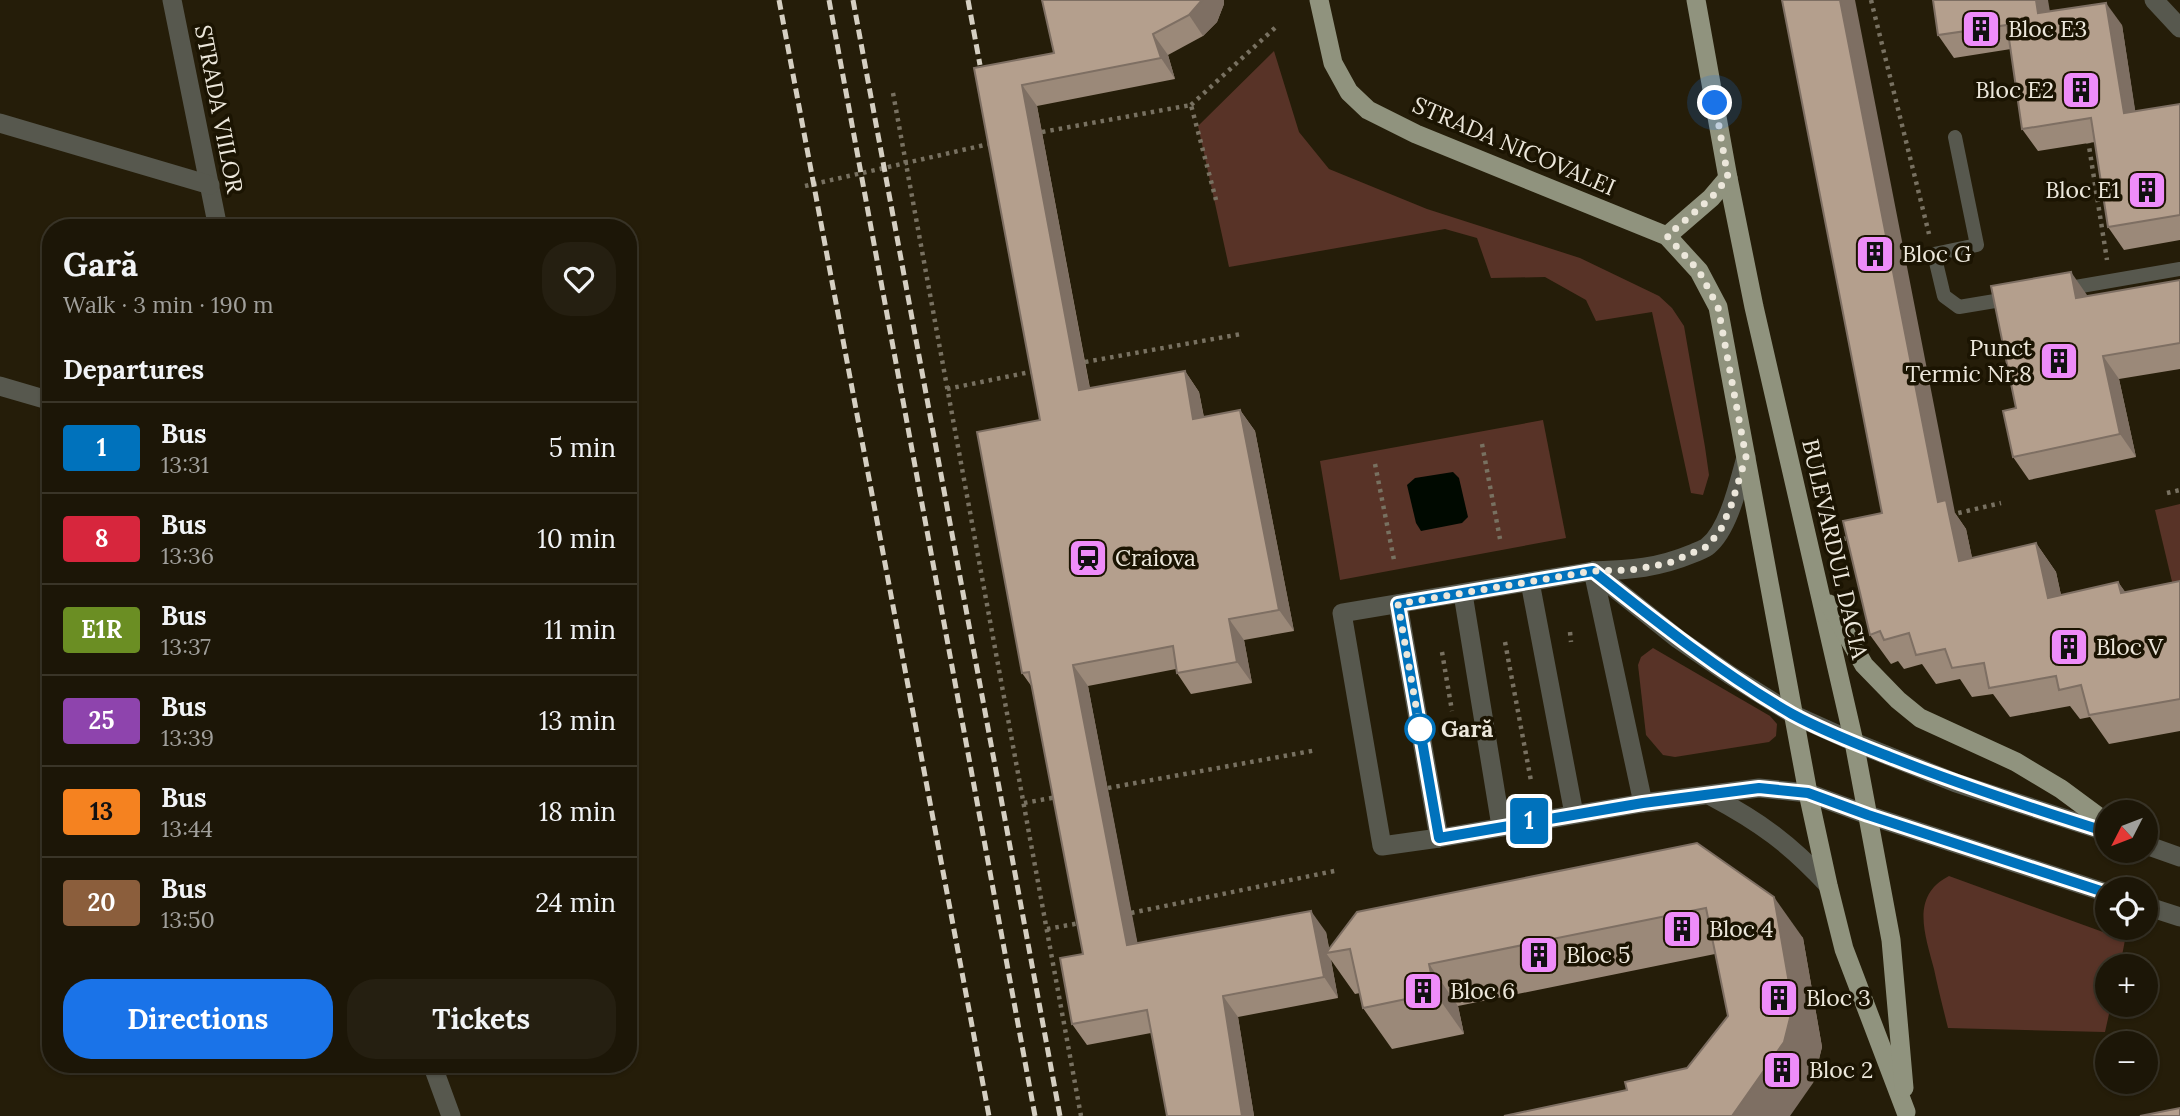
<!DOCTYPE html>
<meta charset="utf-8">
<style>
body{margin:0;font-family:Lora,serif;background:#251f11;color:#f1f3f6;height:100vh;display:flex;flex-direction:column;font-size:26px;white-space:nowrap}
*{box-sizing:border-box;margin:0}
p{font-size:23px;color:#a09f9b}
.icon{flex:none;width:38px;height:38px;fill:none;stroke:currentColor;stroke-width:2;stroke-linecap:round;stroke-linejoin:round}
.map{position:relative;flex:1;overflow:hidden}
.details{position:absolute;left:42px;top:219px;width:595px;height:854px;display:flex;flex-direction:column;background:#1c1607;border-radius:28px;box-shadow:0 2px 5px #0004,0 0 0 2px #3a3528}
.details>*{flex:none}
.badge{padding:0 14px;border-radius:5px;font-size:24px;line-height:46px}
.needle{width:46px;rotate:228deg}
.buttons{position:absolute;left:2095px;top:800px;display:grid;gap:14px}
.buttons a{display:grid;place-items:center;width:63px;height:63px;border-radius:50%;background:#1c1607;box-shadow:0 2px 5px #0004,0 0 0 2px #3a3528;font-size:35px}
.you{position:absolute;width:35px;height:35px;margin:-18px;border:5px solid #fff;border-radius:50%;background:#1a73e8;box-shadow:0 0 0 10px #1a73e833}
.map>.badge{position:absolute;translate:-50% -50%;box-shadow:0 0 0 4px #fff}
h2{padding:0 21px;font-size:26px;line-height:63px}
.round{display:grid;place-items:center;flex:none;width:74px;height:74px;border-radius:28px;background:#251f11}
.overview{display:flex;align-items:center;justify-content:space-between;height:119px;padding:0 21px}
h1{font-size:33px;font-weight:700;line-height:52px}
.action{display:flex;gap:14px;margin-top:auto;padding:14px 21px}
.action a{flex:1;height:80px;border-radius:28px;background:#1a73e8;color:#fff;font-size:28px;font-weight:700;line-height:80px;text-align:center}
.action a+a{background:#251f11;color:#f1f3f6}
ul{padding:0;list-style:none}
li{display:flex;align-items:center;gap:21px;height:91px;padding:0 21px;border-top:2px solid #3a3528}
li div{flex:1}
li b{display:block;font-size:26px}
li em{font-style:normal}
li .badge{min-width:77px;font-weight:700;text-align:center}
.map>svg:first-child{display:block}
.green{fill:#583327}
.water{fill:#000900}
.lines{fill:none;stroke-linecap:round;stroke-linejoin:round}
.path{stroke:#787161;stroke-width:4.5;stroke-dasharray:3.5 5;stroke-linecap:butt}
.service{stroke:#57584e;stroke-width:14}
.minor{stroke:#57584e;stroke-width:19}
.tertiary{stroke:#57584e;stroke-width:19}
.primary{stroke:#90937e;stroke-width:19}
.rail{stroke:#d5cfc2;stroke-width:5;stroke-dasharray:10 5;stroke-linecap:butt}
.wall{fill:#9b8979}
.shaded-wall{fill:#7e6f63}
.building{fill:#b49f8d;stroke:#7e6f63;stroke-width:2}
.line-casing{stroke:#fff;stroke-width:16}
.line{stroke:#0072bc;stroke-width:10}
.walk{stroke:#ece7db;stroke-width:7;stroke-dasharray:0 12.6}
.stop-dot{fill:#fff;stroke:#0072bc;stroke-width:3.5}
.labels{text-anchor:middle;stroke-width:7;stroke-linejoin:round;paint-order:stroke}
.poi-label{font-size:23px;fill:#ece7db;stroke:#1b1402;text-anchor:start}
.street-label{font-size:23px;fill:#ece7db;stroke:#1b1402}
.stop-label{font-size:23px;font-weight:bold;fill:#ece7db;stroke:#1b1402;text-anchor:start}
</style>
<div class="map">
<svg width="2180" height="1116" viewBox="0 0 2180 1116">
<rect width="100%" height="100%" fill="#251d09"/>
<g class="green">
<path d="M1274,51l25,81 30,37 98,40 153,49 79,38 13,12 12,18 21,121 4,28 -6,20 -12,-2 -39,-181 -56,9 -10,-21 -41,-23 -54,1 -14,-40 -32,-9 -216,38 -31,-141z"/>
<path d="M1543,420l23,118 -226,42 -20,-119z"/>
<path d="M2180,504v85l-6,1 -19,-80z"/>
<path d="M1653,648l117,68 7,8 -1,12 -7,6 -94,15 -12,-2 -17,-20 -8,-70 3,-8z"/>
<path d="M1949,876l176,64 -5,26h-13v38l4,1 -6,27 -157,-4c-5,-20 -10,-40 -14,-59 -9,-35 -24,-73 15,-93z"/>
</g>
<path class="water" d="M1453,472l6,6 9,39 -6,6 -41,8 -5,-8 -9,-38 8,-7z"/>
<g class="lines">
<g class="path">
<path d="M1871,0l58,234"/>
<path d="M893,93l188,1023"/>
<path d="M1191,105l86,-79"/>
<path d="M1042,132l149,-27 25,95"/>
<path d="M2088,140l19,120"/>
<path d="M805,186l184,-42"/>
<path d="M1085,362l156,-28"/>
<path d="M947,389l88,-18"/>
<path d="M1482,444l18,95"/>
<path d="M1375,464l19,96"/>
<path d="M2167,493l13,-3"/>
<path d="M1950,515l51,-12"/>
<path d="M1834,541l19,-4"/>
<path d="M1570,632l1,10"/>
<path d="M1505,642l26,139"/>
<path d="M1442,652l10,59"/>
<path d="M1108,788l209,-38"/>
<path d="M1024,803l33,-6"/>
<path d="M1131,913l208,-43"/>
<path d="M1047,929l33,-6"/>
</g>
<g class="service">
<path d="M1955,137l22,108 -43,9 10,42 15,11 54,-9"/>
<path d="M2064,289l116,-20"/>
</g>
<g class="minor">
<path d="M172,0l46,228"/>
<path d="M2154,0l26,28"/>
<path d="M0,123l210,62"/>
<path d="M0,386l51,15"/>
<path d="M1746,457c-7,25 -17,72 -38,89 -3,3 -10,5 -14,7 -36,15 -63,17 -101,18l-251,42 40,233 57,-8 204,-35 116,-15 49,5"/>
<path d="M1593,571l85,68 52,36 64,40"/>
<path d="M1593,571l50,232"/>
<path d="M1530,582l44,232"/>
<path d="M1463,594l38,232"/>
<path d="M1398,604l41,234"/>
<path d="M1711,796c49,26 79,48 117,89"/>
<path d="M432,1064l19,52"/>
</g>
<g class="tertiary">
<path d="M1794,715l60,27 102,41 151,49"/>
<path d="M1808,793l60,22 239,78"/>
<path d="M2146,845l34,12"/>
<path d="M2146,906l34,11"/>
</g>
<g class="primary">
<path d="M1319,0l14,63 16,29 19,18 48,24 251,102 32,35 19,36 90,486 20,92 16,64 62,163"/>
<path d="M1696,0l32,178 26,129 100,435 37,198 13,148"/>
<path d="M1667,236l44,-38 17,-20"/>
<path d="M1829,604l35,61 34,35 22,18 96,44 45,27 46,34"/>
</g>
<g class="rail">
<path d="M779,0l210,1116"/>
<path d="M829,0l206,1116"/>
<path d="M853,0l207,1116"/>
<path d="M968,0l12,65"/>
</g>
</g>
<g class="wall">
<path d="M1224,4l-7,18 -14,14 -35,19 7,24 -138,27 53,282 95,-17 14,21 5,25 36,-7 15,21 39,200 -50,9 8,43 -61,11 -14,-21 -1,-4 -88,17 49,257 189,-11 3,17 368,-106 106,95 19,109 -9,36 -186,7 60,-22 41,-52 -13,-62 -257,52 6,28 -72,15 -29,-41 -3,-15 -5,1 -24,-34 7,38 -100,19 16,99h-87l-16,-83 -64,12 -15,-21 11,-70 -51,-267 -10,-14 18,-253 -66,-352 80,-15z"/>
<path d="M2050,12l72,13 13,86 45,-7v136l-56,10 -16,-23 -13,-85 -57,9 -16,-22 -11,-80 -57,9 -16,-23z"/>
<path d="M2180,280v89l-61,10 17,78 -107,23 -16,-23 3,-49 71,-113v1z"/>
<path d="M1882,513h73l11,16 6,29 64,-15 20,29 5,23 57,-13 7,10 55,-11v150l-71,13 -19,-27 -10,2 -10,-13 -60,11 -17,-23 -21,3 -12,-18 -24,5 -14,-20 -18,5 -6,-8 -7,3 -21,-29z"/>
</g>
<g class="shaded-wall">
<path d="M1202,0h22v4l-7,18 -14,14 -14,-21z"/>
<path d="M1840,0h15l100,513 11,16 13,61 -20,-29 -21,-59z"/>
<path d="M2036,0h12l6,36 -16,-23z"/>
<path d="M2106,3l16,22 17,110 -15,-22z"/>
<path d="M1153,34l15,21 7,24 -14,-21z"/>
<path d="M1022,85l15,21 57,305 -15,-21z"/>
<path d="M2071,272l16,23 5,26 -16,-23z"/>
<path d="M2103,356l16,23 17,78 -16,-23z"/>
<path d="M1185,371l14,21 9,48 -15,-21z"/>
<path d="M1240,410l15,21 39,200 -15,-21z"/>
<path d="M2036,543l20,29 12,55 -20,-29z"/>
<path d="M2118,582l21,29 -18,-18z"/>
<path d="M1229,619l15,21 8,43 -15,-21z"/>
<path d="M1073,665l15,21 54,280 -15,-21z"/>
<path d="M1774,897l29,41 19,109 -9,36 -23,33h-58z"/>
<path d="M1311,911l15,21 4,20 -4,1 5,7 7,38 -14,-21z"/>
<path d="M1429,964l29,42 6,28 -29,-41z"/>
<path d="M1223,996l15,21 16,99h-12z"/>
</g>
<g class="building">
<path d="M1042,0h160l-13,15 -36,19 8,24 -139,27 57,305 106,-19 8,48 47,-9 39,200 -50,9 8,43 -60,11 -4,-27 -100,19 54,280 184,-34 13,66 -101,19 19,120h-75l-20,-106 -75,14 -12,-66 23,-4 -54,-282 -7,1 -45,-241 63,-12 -66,-352 80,-15z"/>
<path d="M1782,0h58l98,502 8,-2 13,61 77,-18 12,55 70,-16 3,11 59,-12v118l-91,16 -8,-30 -22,5 -3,-14 -67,12 -5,-25 -32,5 -7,-19 -29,6 -7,-22 -25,7 -4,-9 -10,4 -27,-114 39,-8z"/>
<path d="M1933,0h103l2,13 68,-10 18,110 56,-9v111l-72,12 -17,-109 -69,11 -15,-104 -69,10z"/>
<path d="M2071,272l5,26 104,-18v63l-77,13 17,78 -107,23 -10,-46 13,-3 -25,-122z"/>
<path d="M1697,843l77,54 19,109 -9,36 -52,74h-228l123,-26 -2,-8 62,-14 41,-52 -22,-108 -277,56 6,29 -72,15 -13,-59 -24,4 31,-41z"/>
<path d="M2180,1108v8h-40z"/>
</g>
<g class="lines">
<g class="line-casing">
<path id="line" d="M2107,832c-73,-23 -146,-47 -217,-75 -33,-13 -67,-26 -98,-43 -71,-41 -135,-92 -199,-143l-195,33 41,234 204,-35 116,-15 49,5 60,22 239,78"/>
</g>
<use href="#line" class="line"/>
<path class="walk" d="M1420,729l-22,-125 195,-33 38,-1 38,-7 39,-17 13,-17 10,-23 15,-49 -28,-150 -19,-36 -32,-35 44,-38 17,-20 -13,-75"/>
</g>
<defs>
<g id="building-square" transform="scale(2.0125)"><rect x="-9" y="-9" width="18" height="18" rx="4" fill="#ee8cf9" stroke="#1b1402"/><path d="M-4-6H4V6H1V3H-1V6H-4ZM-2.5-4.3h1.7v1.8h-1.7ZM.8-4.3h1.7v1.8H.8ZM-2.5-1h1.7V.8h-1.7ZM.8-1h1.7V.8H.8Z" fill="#111"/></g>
<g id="station-square" transform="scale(2.0125)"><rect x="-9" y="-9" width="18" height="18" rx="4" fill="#ee8cf9" stroke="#1b1402"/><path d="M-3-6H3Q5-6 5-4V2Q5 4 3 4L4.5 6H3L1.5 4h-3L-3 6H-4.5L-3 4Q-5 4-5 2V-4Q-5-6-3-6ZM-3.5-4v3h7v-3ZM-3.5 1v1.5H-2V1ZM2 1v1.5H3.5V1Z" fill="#111"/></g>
</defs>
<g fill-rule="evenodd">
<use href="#building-square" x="1981" y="29"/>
<use href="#building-square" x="2081" y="90"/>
<use href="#building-square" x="2147" y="190"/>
<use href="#building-square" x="1875" y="254"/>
<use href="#building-square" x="2059" y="361"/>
<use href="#station-square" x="1088" y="558"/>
<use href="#building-square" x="2069" y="647"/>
<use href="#building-square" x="1682" y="929"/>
<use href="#building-square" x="1539" y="955"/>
<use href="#building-square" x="1423" y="991"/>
<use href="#building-square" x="1779" y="998"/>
<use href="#building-square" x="1782" y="1070"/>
</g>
<circle class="stop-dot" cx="1420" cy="729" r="14"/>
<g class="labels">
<g class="poi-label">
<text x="2008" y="37">Bloc E3</text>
<text x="2054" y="98" text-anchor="end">Bloc E2</text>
<text x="2120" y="198" text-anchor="end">Bloc E1</text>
<text x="1902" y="262">Bloc G</text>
<text x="2032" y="356" text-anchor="end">Punct<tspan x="2032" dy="26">Termic Nr.8</tspan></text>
<text x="1115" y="566">Craiova</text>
<text x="2096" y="655">Bloc V</text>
<text x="1709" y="937">Bloc 4</text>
<text x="1566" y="963">Bloc 5</text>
<text x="1450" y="999">Bloc 6</text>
<text x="1806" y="1006">Bloc 3</text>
<text x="1809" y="1078">Bloc 2</text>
</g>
<g class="street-label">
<text transform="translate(219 109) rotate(79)" y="8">STRADA VIILOR</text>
<text transform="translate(1514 146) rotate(23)" y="8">STRADA NICOVALEI</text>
<text transform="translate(1835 549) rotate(77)" y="8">BULEVARDUL DACIA</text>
</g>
<g class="stop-label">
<text x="1441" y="737">Gară</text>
</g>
</g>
</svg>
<div class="buttons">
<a><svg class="needle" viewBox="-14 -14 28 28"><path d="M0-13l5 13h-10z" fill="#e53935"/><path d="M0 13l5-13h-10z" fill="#a09f9b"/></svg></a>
<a><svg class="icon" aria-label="locate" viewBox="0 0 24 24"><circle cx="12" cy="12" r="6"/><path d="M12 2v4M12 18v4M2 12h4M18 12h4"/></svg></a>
<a>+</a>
<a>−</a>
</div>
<div class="you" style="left:1715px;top:103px"></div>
<b class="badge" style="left:1529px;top:821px;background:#0072bc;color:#fff">1</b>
<section class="details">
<div class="overview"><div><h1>Gară</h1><p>Walk · 3 min · 190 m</p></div><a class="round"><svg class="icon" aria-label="heart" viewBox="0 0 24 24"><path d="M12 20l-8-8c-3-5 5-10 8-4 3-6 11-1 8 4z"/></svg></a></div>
<h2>Departures</h2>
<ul>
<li><span class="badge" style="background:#0072bc;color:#fff">1</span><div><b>Bus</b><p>13:31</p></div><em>5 min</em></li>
<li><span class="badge" style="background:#d7263d;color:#fff">8</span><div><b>Bus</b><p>13:36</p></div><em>10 min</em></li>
<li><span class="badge" style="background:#6b8e23;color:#fff">E1R</span><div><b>Bus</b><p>13:37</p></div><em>11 min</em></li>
<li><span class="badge" style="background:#8e44ad;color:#fff">25</span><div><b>Bus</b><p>13:39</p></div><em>13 min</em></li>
<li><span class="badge" style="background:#f58220;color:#111">13</span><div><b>Bus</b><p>13:44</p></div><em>18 min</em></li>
<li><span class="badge" style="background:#8b5e3c;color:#fff">20</span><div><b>Bus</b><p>13:50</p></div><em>24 min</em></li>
</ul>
<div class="action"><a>Directions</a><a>Tickets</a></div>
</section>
</div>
